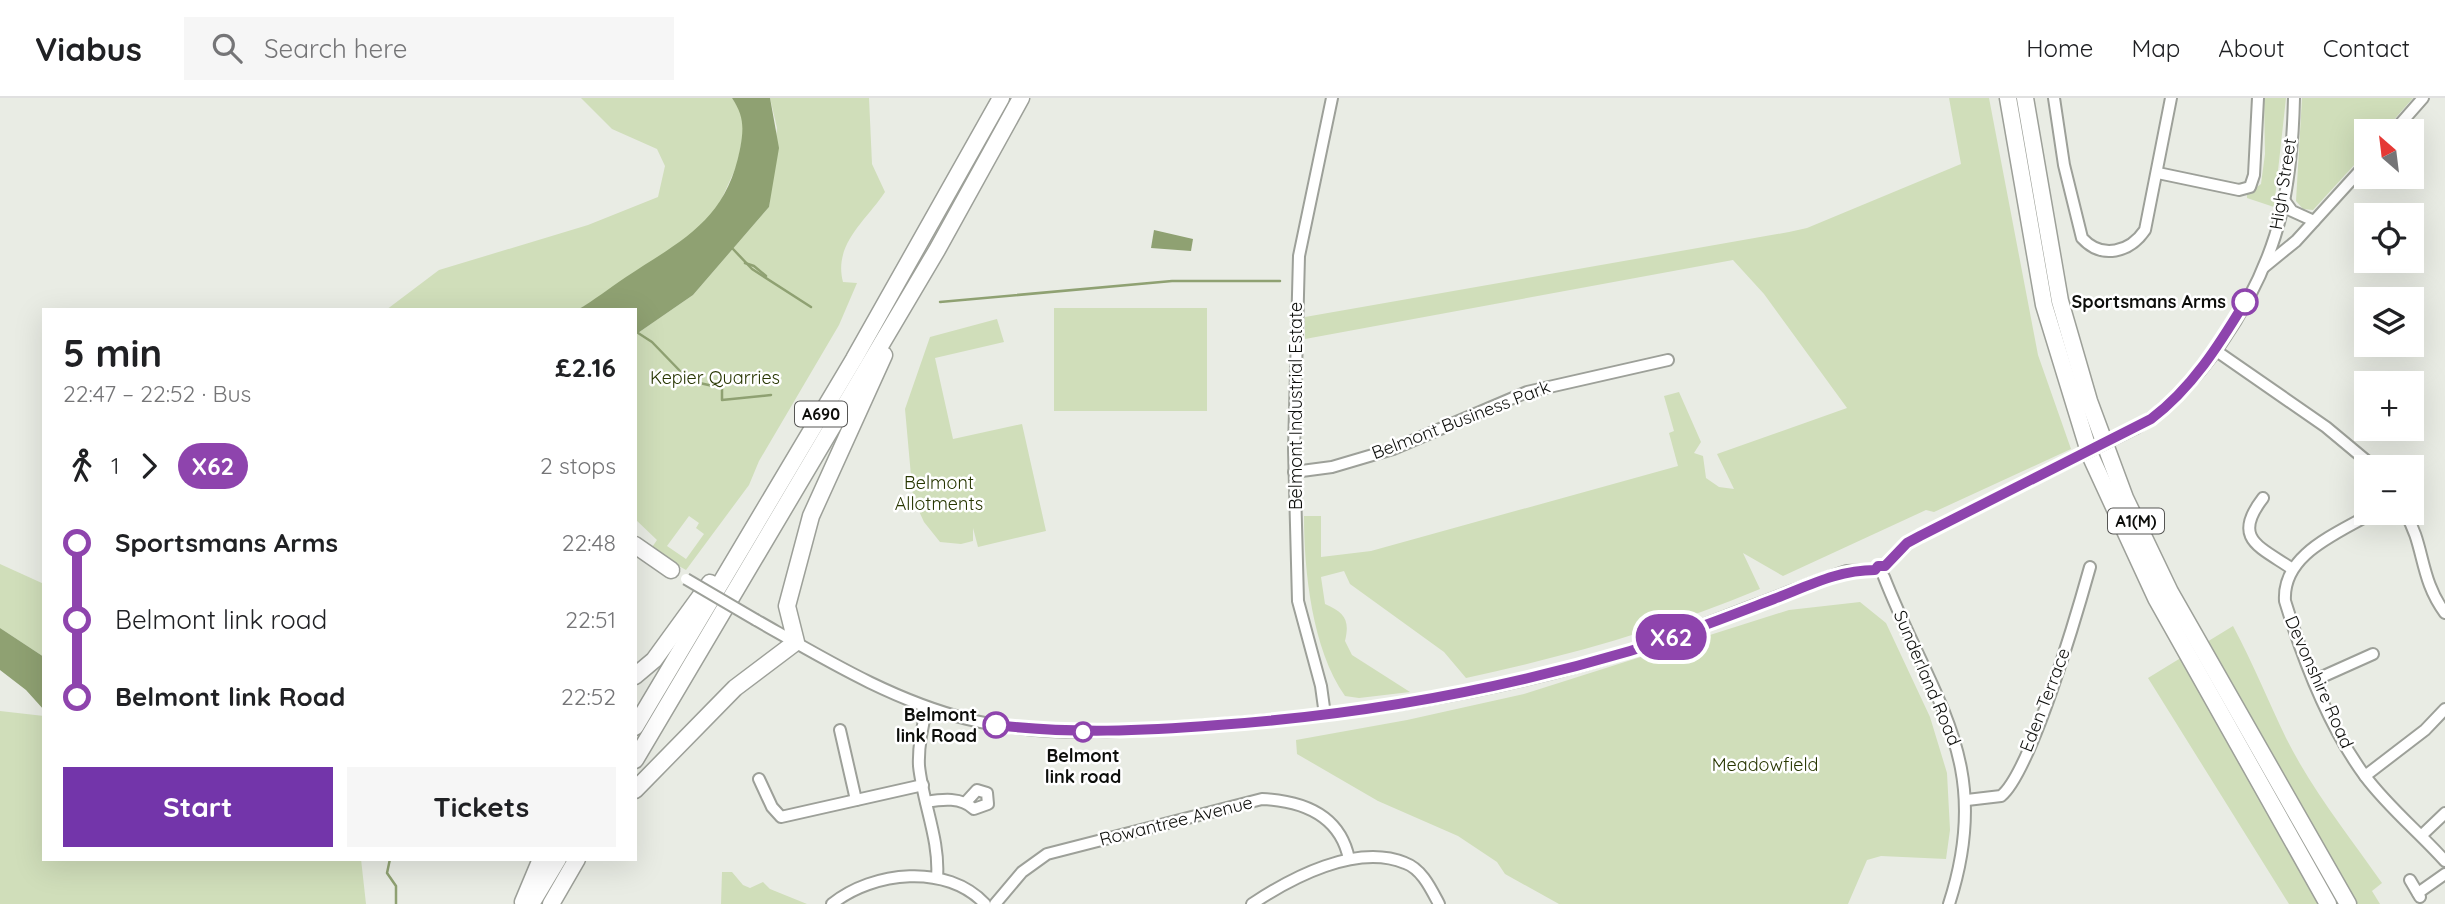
<!DOCTYPE html>
<meta charset="utf-8">
<style>
body{margin:0;font-family:Quicksand,sans-serif;background:#f6f6f6;color:#202124;height:100vh;display:flex;flex-direction:column;font-size:26px;white-space:nowrap}
*{box-sizing:border-box;margin:0}
p{font-size:23px;color:#757577}
.icon{flex:none;width:38px;height:38px;fill:none;stroke:currentColor;stroke-width:2;stroke-linecap:round;stroke-linejoin:round}
.map{position:relative;flex:1;overflow:hidden}
.side{position:absolute;left:42px;top:210px;width:595px;height:553px;display:flex;flex-direction:column;background:#fff;border-radius:0px;box-shadow:0 7px 28px #0002}
.side>*{flex:none}
.badge{padding:0 14px;border-radius:23px;font-size:24px;line-height:46px}
.needle{width:46px;rotate:332deg}
.buttons{position:absolute;left:2354px;top:21px;display:grid;gap:14px}
.buttons a{display:grid;place-items:center;width:70px;height:70px;border-radius:0px;background:#fff;box-shadow:0 7px 28px #0002;font-size:35px}
.map>.badge{position:absolute;translate:-50% -50%;box-shadow:0 0 0 4px #fff}
.legs{display:flex;align-items:center;gap:10px;height:77px;padding:0 21px;font-size:23px}
.legs p{margin-inline-start:auto}
.overview{display:flex;align-items:center;justify-content:space-between;height:119px;padding:0 21px}
h1{font-size:38px;font-weight:700;line-height:52px}
.primary-button{display:flex;gap:14px;margin-top:auto;padding:14px 21px}
.primary-button a{flex:1;height:80px;border-radius:0px;background:#7335aa;color:#fff;font-size:28px;font-weight:700;line-height:80px;text-align:center}
.primary-button a+a{background:#f6f6f6;color:#202124}
ul{padding:0 21px;list-style:none}
li{display:flex;align-items:center;gap:24px;height:77px;font-size:26px}
li i{display:grid;place-items:center;width:10px;height:100%;margin:0 9px;background:currentColor}
li i::after{content:'';width:18px;height:18px;margin:-9px;border:5px solid;border-radius:50%;background:#fff}
li p{margin-inline-start:auto}
li:first-child i{background:linear-gradient(#0000 50%,currentColor 0)}
li:last-child i{background:linear-gradient(currentColor 50%,#0000 0)}
header{display:flex;align-items:center;gap:42px;box-sizing:border-box;height:98px;padding:0 35px;background:#fff;border-bottom:2px solid #e0e0e0}
header strong{font-size:33px}
nav{display:flex;gap:38px;margin-inline-start:auto;font-size:24px}
.search{width:490px;height:63px;background:#f6f6f6;display:flex;align-items:center;gap:18px;box-sizing:border-box;padding:0 24px;border-radius:0px;color:#757577;font-size:26px}
.map>svg:first-child{display:block}
.green{fill:#d0deba;fill-rule:evenodd}
.water{fill:#8fa172}
.lines{fill:none;stroke-linecap:round;stroke-linejoin:round}
.stream{stroke:#8fa172;stroke-width:2.5}
.minor-casing{stroke:#9da099;stroke-width:14}
.highway-casing{stroke:#9da099;stroke-width:19}
.minor{stroke:#fff;stroke-width:10}
.highway{stroke:#fff;stroke-width:16}
.minor-bridge-casing{stroke:#9da099;stroke-width:14;stroke-linecap:butt}
.minor-bridge{stroke:#fff;stroke-width:10}
.line-1-casing{stroke:#fff;stroke-width:16}
.line-1{stroke:#8e44ad;stroke-width:10}
.stop-1-dot{fill:#fff;stroke:#8e44ad;stroke-width:3.5}
.labels{text-anchor:middle;stroke-width:5;stroke-linejoin:round;paint-order:stroke}
.shield{fill:#fff;stroke:#565654;stroke-width:2}
.shield-label{font-size:16px;font-weight:bold;fill:#0d0e0b}
.street-label{font-size:18px;fill:#0d0e0b;stroke:#fff}
.stop-label{font-size:18px;font-weight:bold;fill:#0d0e0b;stroke:#fff;text-anchor:end}
.park-label{font-size:18px;fill:#273600;stroke:#fff}
</style>
<header>
<strong>Viabus</strong>
<div class="search"><svg class="icon" aria-label="search" viewBox="0 0 24 24"><circle cx="10" cy="10" r="6"/><path d="M15 15l6 6"/></svg>Search here</div>
<nav><a>Home</a><a>Map</a><a>About</a><a>Contact</a></nav>
</header>
<div class="map">
<svg width="2445" height="806" viewBox="0 0 2445 806">
<rect width="100%" height="100%" fill="#e9ece4"/>
<g class="green">
<path d="M581,0h151l9,14 3,17 -7,36 -19,42 -24,26 -95,65 -22,12h-191l53,-40 149,-45 70,-28 7,-31 -8,-17 -45,-20z"/>
<path d="M770,0h99l3,66 13,28c-19,29 -52,52 -42,90l14,1 -18,42 -80,136 -10,24 -63,85 -36,-20 7,-10 -22,-21v-184l58,-40 76,-88 8,-79zM689,418l10,7 -3,5 8,6 -18,25 -19,-13z"/>
<path d="M1949,0h40l49,257 33,94 -137,63 -8,-2 -143,66 -40,-23 17,36c-96,40 -193,67 -294,89l-22,-26 -94,-68 -6,-13 -23,6 4,27c20,9 25,16 20,37l7,14 58,37 -51,6 -14,-2c-33,-47 -41,-125 -41,-180h17v41l50,-6 307,-85 -9,-33 5,-2 -10,-35 15,-4 22,50 -7,11 9,3 3,22 13,9 15,2 -17,-35 130,-46 -83,-114 -31,-34 -428,79v-22l484,-85 18,-4 154,-64z"/>
<path d="M2264,0h22l-12,109 -27,-9v-4l14,-10 4,-30z"/>
<path d="M2302,0h111l-29,33h-18v21l-53,58 -10,-1 -7,-8z"/>
<rect x="1054" y="210" width="153" height="103"/>
<path d="M997,221l7,23 -69,16 18,81 69,-15 24,107 -68,16 -5,-19v13l-12,3 -21,-2 -16,-20 -11,-24 -8,-89 25,-72z"/>
<path d="M0,466l44,20v73l-44,-29z"/>
<path d="M1860,504l26,21 44,94 17,56 3,57 -4,29 -65,-3 -14,4 -19,44h-289l-54,-30 -8,-12 -39,-26 -80,-35 -81,-47 -1,-14 111,-20 117,-26 265,-84z"/>
<path d="M2233,528c20,37 35,75 53,112 26,52 63,98 96,145l-10,8 8,13h-91l-141,-226z"/>
<path d="M0,613l44,5v143h317l5,45h-366z"/>
<path d="M722,774h10l11,13 7,3 13,-6 7,7 37,15h-86z"/>
</g>
<g class="water">
<path d="M732,0h38l9,50 -10,59 -76,88 -58,40v-25h-58c18,-10 32,-22 49,-33 56,-37 100,-56 114,-128 4,-21 4,-33 -8,-51z"/>
<path d="M1154,132l39,9 -2,12 -40,-3z"/>
<path d="M0,530l44,29v53l-18,-20 -26,-20z"/>
</g>
<g class="lines">
<g class="stream">
<path d="M733,151l19,20 59,38"/>
<path d="M745,165l9,3 12,10"/>
<path d="M940,204l232,-21h108"/>
<path d="M635,233l17,11 29,30"/>
<path d="M695,284l27,6v12l49,-5"/>
<path d="M390,761l-3,14 9,13v18"/>
</g>
<g class="minor-casing">
<g id="minor">
<path d="M2054,0l10,67 18,73c20,22 48,14 63,-8l26,-132"/>
<path d="M2394,33l29,-33"/>
<path d="M2158,75l81,17 11,-3 4,-12 4,-77"/>
<path d="M2284,102l8,11 22,10"/>
<path d="M2264,169l32,-26 70,-77"/>
<path d="M2215,252l111,77 48,40"/>
<path d="M2136,330c63,-38 117,-123 139,-192 14,-43 18,-93 19,-138"/>
<path d="M1294,374l38,-5 61,-18 134,-57 141,-32"/>
<path d="M2263,400c-31,40 -5,48 28,70"/>
<path d="M2372,415c-35,21 -90,41 -87,88 18,59 43,125 80,175 23,31 54,56 80,85"/>
<path d="M2405,415c20,32 14,65 40,100"/>
<path d="M1886,468l21,-23 146,-74"/>
<path d="M1884,479c49,125 111,186 65,327"/>
<path d="M756,522c67,38 135,80 211,99 77,19 156,13 233,7 147,-10 292,-31 433,-76 72,-23 142,-55 214,-79l28,-1"/>
<path d="M2315,582l58,-26"/>
<path d="M927,610c-5,19 -9,38 -8,58 4,38 21,74 18,112"/>
<path d="M1325,617l-4,-29 -23,-85 -4,-152 5,-193 33,-158"/>
<path d="M840,632l16,70"/>
<path d="M2365,678l60,-46 20,-21"/>
<path d="M759,681l13,28 9,10 142,-32"/>
<path d="M1967,702l34,-4c30,-24 77,-186 89,-229"/>
<path d="M926,704c17,-3 35,-5 48,7l14,-5 -1,-11 -10,-3 -11,12"/>
<path d="M2422,737l23,-22"/>
<path d="M2410,782l10,17"/>
<path d="M2418,795l27,-19"/>
<path d="M832,806c41,-33 115,-41 153,0"/>
<path d="M995,806l27,-32 25,-18 215,-55c41,2 78,16 87,60"/>
<path d="M1252,806c39,-26 104,-61 153,-41 17,6 26,26 34,41"/>
</g>
</g>
<g class="highway-casing">
<g id="highway">
<path d="M2008,0l36,207 46,150 66,143 172,306"/>
<path d="M2025,0l35,203 29,100 36,97 45,94 178,312"/>
<path d="M635,447l36,25"/>
<path d="M635,578l19,-16 56,-77"/>
<path d="M635,629l219,-368 147,-261"/>
<path d="M635,662l302,-510 84,-152"/>
<path d="M635,692l100,-102 61,-46 -9,-36 24,-90 73,-161"/>
<path d="M523,804l18,-43"/>
<path d="M531,806l27,-45"/>
<path d="M551,806l26,-45"/>
</g>
</g>
<use href="#minor" class="minor"/>
<use href="#highway" class="highway"/>
<g class="minor-bridge-casing">
<g id="minor-bridge">
<path d="M2053,371l83,-41"/>
<path d="M686,481l70,41"/>
</g>
</g>
<use href="#minor-bridge" class="minor-bridge"/>
</g>
<g class="lines">
<g class="line-1-casing">
<path id="line-1" d="M996,627c75,9 147,6 222,0 141,-10 277,-34 412,-74 49,-15 97,-34 144,-52 34,-13 64,-29 101,-29l3,-4h7l22,-23 13,-7 231,-117c41,-31 68,-74 94,-117"/>
</g>
<use href="#line-1" class="line-1"/>
</g>
<g class="stop-1-dot">
<circle cx="2245" cy="204" r="12"/>
<circle cx="996" cy="627" r="12"/>
<circle cx="1083" cy="634" r="9"/>
</g>
<g class="labels">
<g class="shield">
<rect x="795" y="303.5" width="52" height="25" rx="5"/>
<rect x="2108" y="410.5" width="56" height="25" rx="5"/>
</g>
<g class="shield-label">
<text x="821" y="322">A690</text>
<text x="2136" y="429">A1(M)</text>
</g>
<g class="street-label">
<text transform="translate(2283 86) rotate(-81)" y="6">High Street</text>
<text transform="translate(1296 308) rotate(-90)" y="6">Belmont Industrial Estate</text>
<text transform="translate(1461 322) rotate(-21)" y="6">Belmont Business Park</text>
<text transform="translate(1927 580) rotate(67)" y="6">Sunderland Road</text>
<text transform="translate(2319 584) rotate(66)" y="6">Devonshire Road</text>
<text transform="translate(2045 602) rotate(-69)" y="6">Eden Terrace</text>
<text transform="translate(1176 723) rotate(-14)" y="6">Rowantree Avenue</text>
</g>
<g class="stop-label">
<text x="2226" y="210">Sportsmans Arms</text>
<text x="977" y="623">Belmont<tspan x="977" dy="21">link Road</tspan></text>
<text x="1083" y="664" text-anchor="middle">Belmont<tspan x="1083" dy="21">link road</tspan></text>
</g>
<g class="park-label">
<text x="715" y="286">Kepier Quarries</text>
<text x="939" y="391">Belmont<tspan x="939" dy="21">Allotments</tspan></text>
<text x="1765" y="673">Meadowfield</text>
</g>
</g>
</svg>
<div class="buttons">
<a><svg class="needle" viewBox="-14 -14 28 28"><path d="M0-13l5 13h-10z" fill="#e53935"/><path d="M0 13l5-13h-10z" fill="#757577"/></svg></a>
<a><svg class="icon" aria-label="locate" viewBox="0 0 24 24"><circle cx="12" cy="12" r="6"/><path d="M12 2v4M12 18v4M2 12h4M18 12h4"/></svg></a>
<a><svg class="icon" aria-label="layers" viewBox="0 0 24 24"><path d="M12 4l9 5-9 5-9-5zM3 14l9 5 9-5"/></svg></a>
<a>+</a>
<a>−</a>
</div>
<b class="badge" style="left:1671px;top:539px;background:#8e44ad;color:#fff">X62</b>
<section class="side">
<div class="overview"><div><h1>5 min</h1><p>22:47 – 22:52 · Bus</p></div><b>£2.16</b></div>
<div class="legs"><svg class="icon" aria-label="walk" viewBox="0 0 24 24"><circle cx="13" cy="4" r="2"/><path d="M13 8l-2 6 4 7M11 14l-3 7M7 12l3-4h3l4 4"/></svg>1<svg class="icon" aria-label="forward" viewBox="0 0 24 24"><path d="M9 5l7 7-7 7"/></svg><b class="badge" style="background:#8e44ad;color:#fff">X62</b><p>2 stops</p></div>
<ul>
<li><i style="color:#8e44ad"></i><b>Sportsmans Arms</b><p>22:48</p></li>
<li><i style="color:#8e44ad"></i><span>Belmont link road</span><p>22:51</p></li>
<li><i style="color:#8e44ad"></i><b>Belmont link Road</b><p>22:52</p></li>
</ul>
<div class="primary-button"><a>Start</a><a>Tickets</a></div>
</section>
</div>
